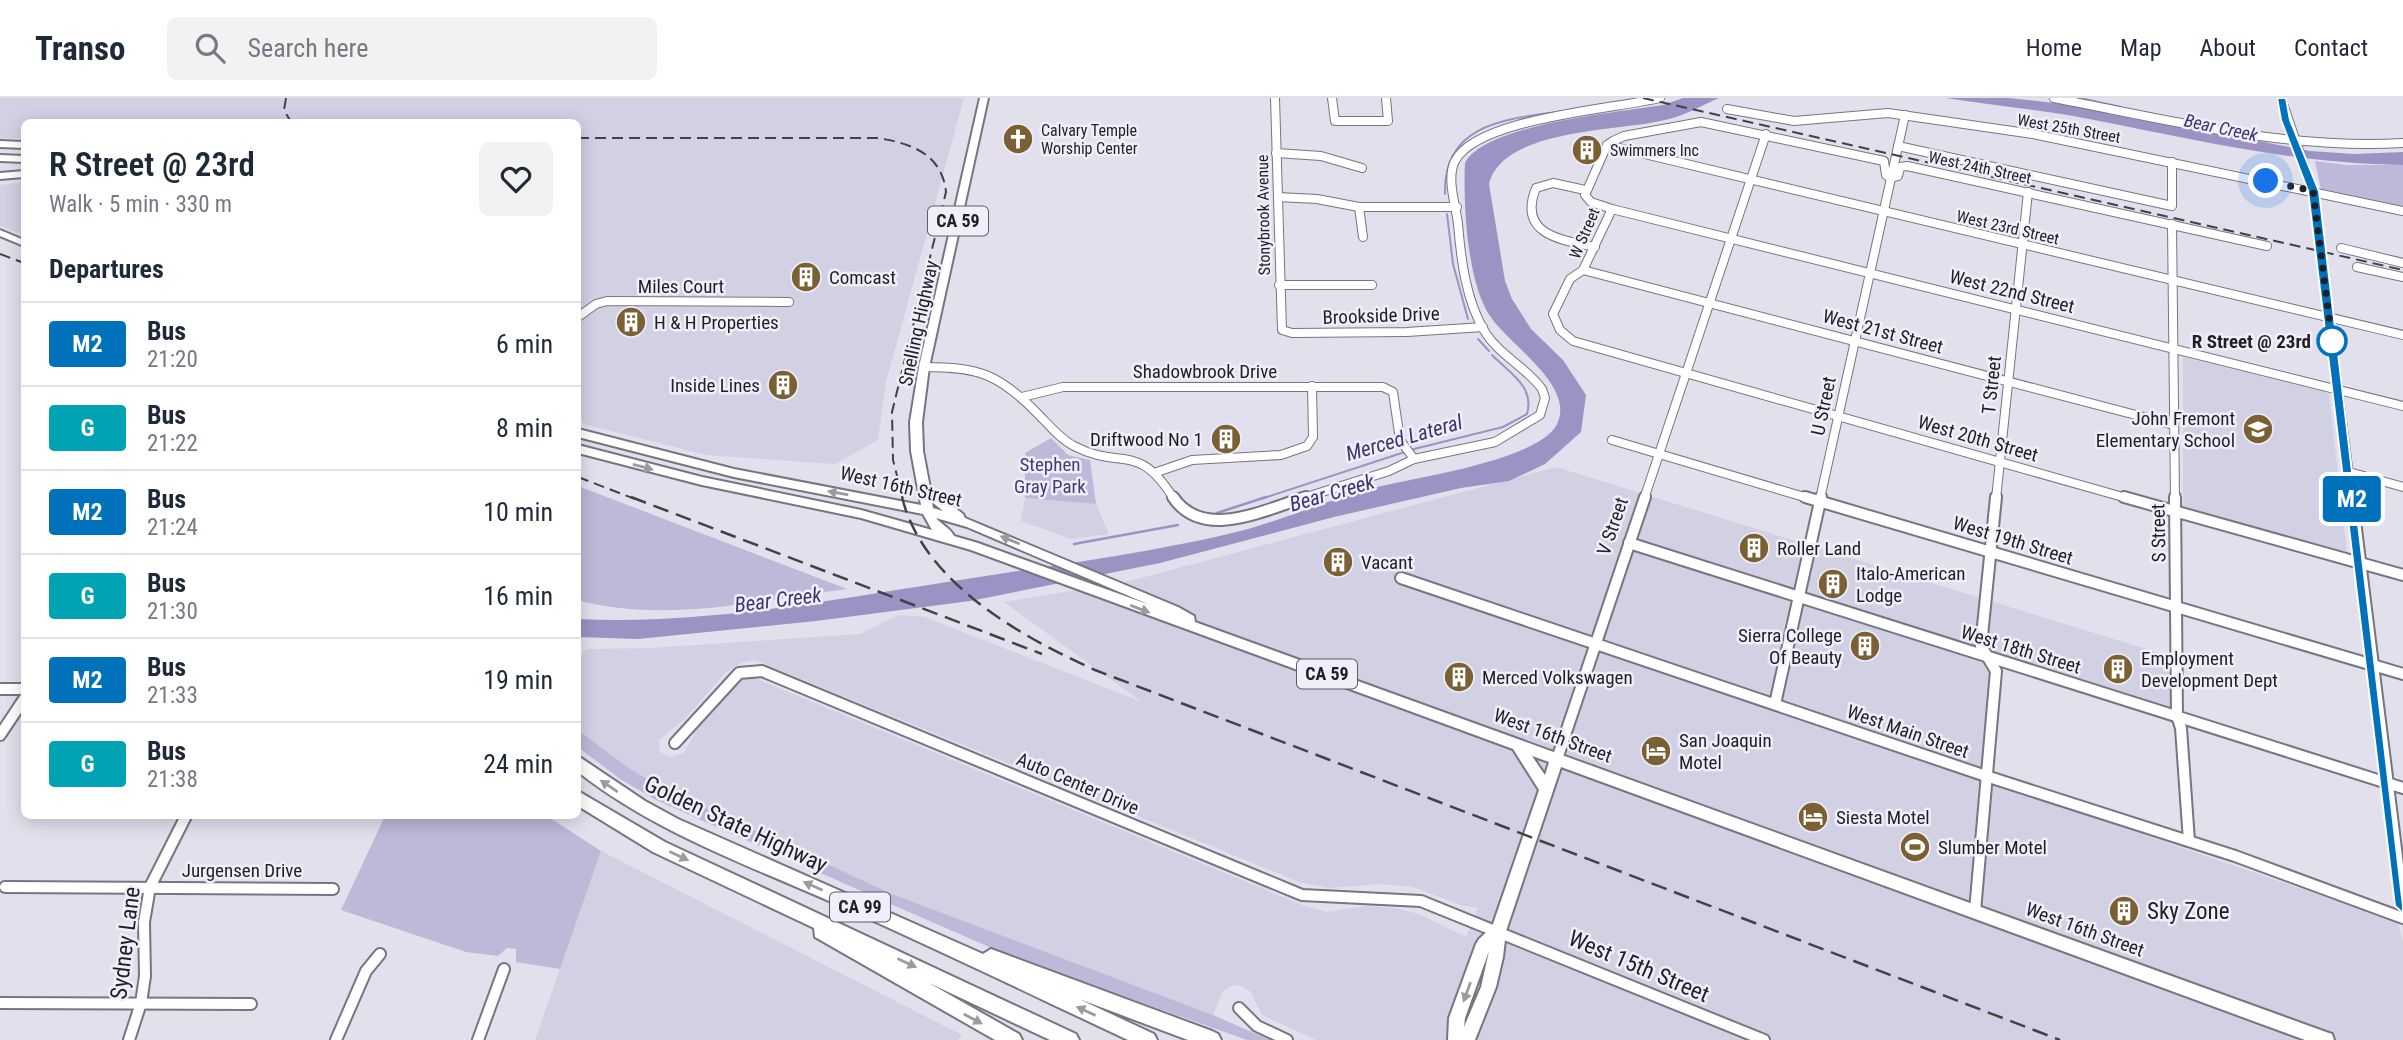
<!DOCTYPE html>
<meta charset="utf-8">
<style>
body{margin:0;font-family:"Roboto Condensed",sans-serif;background:#f2f2f3;color:#1f2937;height:100vh;display:flex;flex-direction:column;font-size:26px;white-space:nowrap}
*{box-sizing:border-box;margin:0}
p{font-size:23px;color:#747a83}
.icon{flex:none;width:38px;height:38px;fill:none;stroke:currentColor;stroke-width:2;stroke-linecap:round;stroke-linejoin:round}
.map{position:relative;flex:1;overflow:hidden}
.panel{position:absolute;left:21px;top:21px;width:560px;height:700px;display:flex;flex-direction:column;background:#fff;border-radius:10px;box-shadow:0 4px 18px #0003}
.panel>*{flex:none}
.badge{padding:0 14px;border-radius:5px;font-size:24px;line-height:46px}
.you{position:absolute;width:35px;height:35px;margin:-18px;border:5px solid #fff;border-radius:50%;background:#1a73e8;box-shadow:0 0 0 10px #1a73e833}
.map>.badge{position:absolute;translate:-50% -50%;box-shadow:0 0 0 4px #fff}
h2{padding:0 28px;font-size:26px;line-height:63px}
.round{display:grid;place-items:center;flex:none;width:74px;height:74px;border-radius:10px;background:#f2f2f3}
.summary{display:flex;align-items:center;justify-content:space-between;height:119px;padding:0 28px}
h1{font-size:33px;font-weight:600;line-height:52px}
ul{padding:0;list-style:none}
li{display:flex;align-items:center;gap:21px;height:84px;padding:0 28px;border-top:2px solid #e0e1e3}
li div{flex:1}
li b{display:block;font-size:26px}
li em{font-style:normal}
li .badge{min-width:77px;font-weight:700;text-align:center}
header{display:flex;align-items:center;gap:42px;box-sizing:border-box;height:98px;padding:0 35px;background:#fff;border-bottom:2px solid #e0e1e3}
header strong{font-size:33px}
nav{display:flex;gap:38px;margin-inline-start:auto;font-size:24px}
.search{width:490px;height:63px;background:#f2f2f3;display:flex;align-items:center;gap:18px;box-sizing:border-box;padding:0 24px;border-radius:10px;color:#747a83;font-size:26px}
.map>svg:first-child{display:block}
.built{fill:#d2d1e4;fill-rule:evenodd}
.green{fill:#bcb9d9}
.water{fill:#9a93c4}
.lines{fill:none;stroke-linecap:round;stroke-linejoin:round}
.stream-far1{stroke:#9a93c4;stroke-width:2}
.stream{stroke:#9a93c4;stroke-width:2.5}
.minor-far1-casing{stroke:#767580;stroke-width:10}
.minor-casing{stroke:#767580;stroke-width:14}
.major-casing{stroke:#767580;stroke-width:4}
.highway-casing{stroke:#767580;stroke-width:4}
.minor-far1{stroke:#fff;stroke-width:8}
.minor{stroke:#fff;stroke-width:10}
.major{fill:#fff;fill-rule:evenodd}
.highway{fill:#fff;fill-rule:evenodd}
.rail-far1{stroke:#424148;stroke-width:2;stroke-dasharray:11 6;stroke-linecap:butt}
.rail{stroke:#424148;stroke-width:2.5;stroke-dasharray:16 8;stroke-linecap:butt}
.oneway{fill:#9b9a9c}
.line{fill:#0072bc;stroke:#fff;stroke-width:2}
.walk{stroke:#201f24;stroke-width:7;stroke-dasharray:0 12.6}
.stop-dot{fill:#fff;stroke:#0072bc;stroke-width:3.5}
.labels{text-anchor:middle;stroke-width:5;stroke-linejoin:round;paint-order:stroke}
.far-street-label{font-size:16px;fill:#201f24;stroke:#efeefa}
.far-poi-label{font-size:16px;fill:#201f24;stroke:#efeefa;text-anchor:start}
.far-water-label{font-size:18px;font-style:italic;fill:#3f326f;stroke:#efeefa}
.shield{fill:#efeefa;stroke:#5e5d64;stroke-width:2}
.shield-label{font-size:18px;font-weight:bold;fill:#201f24}
.poi-label{font-size:19px;fill:#201f24;stroke:#efeefa;text-anchor:start}
.street-label{font-size:19px;fill:#201f24;stroke:#efeefa}
.stop-label{font-size:19px;font-weight:bold;fill:#201f24;stroke:#efeefa;text-anchor:end}
.park-label{font-size:19px;fill:#463977;stroke:#efeefa}
.water-label{font-size:21px;font-style:italic;fill:#3f326f;stroke:#efeefa}
.near-street-label{font-size:23px;fill:#201f24;stroke:#efeefa}
.near-poi-label{font-size:23px;fill:#201f24;stroke:#efeefa;text-anchor:start}
</style>
<header>
<strong>Transo</strong>
<div class="search"><svg class="icon" aria-label="search" viewBox="0 0 24 24"><circle cx="10" cy="10" r="6"/><path d="M15 15l6 6"/></svg>Search here</div>
<nav><a>Home</a><a>Map</a><a>About</a><a>Contact</a></nav>
</header>
<div class="map">
<svg width="2403" height="942" viewBox="0 0 2403 942">
<rect width="100%" height="100%" fill="#e2e0ed"/>
<g class="built">
<path d="M0,0h964l-78,284 -8,58 -43,24 -129,-9 -123,-31 -5,-17v-285h-554v16l-24,1z"/>
<path d="M24,84v53l-24,-9v-41z"/>
<path d="M2183,259l146,36 18,161 -164,-48z"/>
<path d="M1556,369l613,189 1,54 -168,-41 -9,114 405,139 5,21v97h-1087l-54,-25 -11,-23 -9,-6 -9,-1 -10,6 -10,24 -321,-121 -227,-105 -35,-20 -52,-39v-71l9,-10 63,-1 210,-14 38,-19 27,2 217,85 -138,-100 126,-21zM755,562l544,222 30,6 51,-4 33,3 47,18 18,3 -12,29 -47,-23 -24,-6 -29,-2 -39,6 -25,-7 -552,-229 -12,2 -38,45 -16,30 -14,4 -10,-5 -1,-12 27,-22 40,-46 15,-9z"/>
<path d="M1025,400l71,6 13,30 -38,5 -50,-18z"/>
<path d="M601,753l361,184 -4,5h-423z"/>
</g>
<g class="green">
<path d="M2315,63l31,4h57v43l-82,-18z"/>
<path d="M1051,340l17,17 22,5 6,44 -71,-6v-45z"/>
<path d="M578,388l269,103c-86,11 -181,34 -266,12l-3,-3z"/>
<path d="M578,632l52,39 35,20 227,105 321,121 57,25h-23l-237,-84 -124,-54 -230,-102 -36,-21 -42,-32z"/>
<path d="M385,718h162l54,35 -41,118 -44,-7v-13l-9,-1 -9,8 -32,-4 -125,-42z"/>
</g>
<g class="water">
<path d="M1683,0h36c-17,7 -33,17 -50,21 -47,13 -166,8 -180,65l16,97 7,18 19,30 32,31 23,35 -5,37 -36,32 -36,17 -48,7 -127,29 -174,46 -190,38 -154,20 -178,18 -60,-2v-18c124,6 247,-18 369,-37 92,-15 185,-26 277,-47 51,-11 99,-34 149,-47 39,-10 162,-27 183,-62 22,-39 -47,-81 -66,-110 -23,-34 -27,-112 -25,-153 20,-39 155,-51 198,-58z"/>
<path d="M1946,0h63l63,7 238,46 44,3 49,-2v13c-106,-1 -206,-25 -309,-45 -49,-10 -99,-14 -148,-22z"/>
</g>
<g class="lines">
<g class="stream-far1">
<path d="M2080,0l41,9"/>
<path d="M1445,96c-2,-72 63,-75 119,-83"/>
<path d="M1447,116l6,50 15,55"/>
<path d="M1478,241l11,12"/>
<path d="M1261,401l153,-50 89,-22 24,-13c8,-27 -17,-41 -35,-59"/>
</g>
<g class="stream">
<path d="M1217,415l49,-16"/>
<path d="M1074,446l104,-19"/>
</g>
<g class="minor-far1-casing">
<g id="minor-far1">
<path d="M1275,0l7,232 10,3 115,-1 76,-5"/>
<path d="M1332,0l3,23h53l-2,-23"/>
<path d="M2054,0c115,22 232,52 349,45"/>
<path d="M2281,0l32,93 39,308"/>
<path d="M1727,11l67,12 94,-8 145,21 370,77"/>
<path d="M1607,47l796,190"/>
<path d="M1898,48l274,60v-44"/>
<path d="M1276,55l45,3 41,12"/>
<path d="M1585,92l-32,-7 -17,5c-19,47 26,52 59,59"/>
<path d="M1278,99l39,2 42,8h98"/>
<path d="M1359,109l4,30"/>
<path d="M1612,111l791,197"/>
<path d="M2172,126l3,275"/>
<path d="M2341,150l62,15"/>
<path d="M2357,169l46,10"/>
<path d="M1583,172l591,155"/>
<path d="M1279,187h93"/>
<path d="M578,219l18,-13 11,-3 182,1"/>
<path d="M924,269c55,0 75,7 114,47 11,11 22,25 36,32 48,25 63,-6 100,53"/>
<path d="M1022,299l41,-10h320l10,5 7,48 14,19"/>
<path d="M1612,342l199,59"/>
<path d="M1157,374l35,-12 89,-5 26,-9 6,-9 -1,-51"/>
<path d="M2349,374l54,15"/>
<path d="M1300,401l89,-28 25,-12 81,-17 45,-27 5,-17 -3,-9c-16,-22 -43,-34 -57,-57 -19,-31 -24,-72 -27,-108 -2,-18 -12,-46 -3,-63 22,-43 159,-52 205,-63"/>
<path d="M1644,401l122,-365"/>
<path d="M1820,401l85,-384"/>
<path d="M1996,401l32,-307"/>
<path d="M2130,401l-557,-158 -13,-11 -7,-16 17,-35 13,-9 29,-61 -21,-7 -6,-7 22,-50 6,-4 11,-5 77,-14 183,39 2,14 5,3 7,-2 2,-9 7,-1 360,80"/>
</g>
</g>
<g class="minor-casing">
<g id="minor">
<path d="M1173,399c30,45 93,12 133,0"/>
<path d="M1805,399l598,177"/>
<path d="M2124,399l279,78"/>
<path d="M2175,399l2,219 4,12 8,113"/>
<path d="M2352,399l51,408"/>
<path d="M1629,445l774,245"/>
<path d="M1401,480l585,198 249,80 168,62"/>
<path d="M0,591h24"/>
<path d="M1775,606l46,-207"/>
<path d="M0,637l24,-36"/>
<path d="M675,645l64,-70 23,-2 540,224 119,6 343,139"/>
<path d="M1557,661l88,-262"/>
<path d="M5,789l328,2"/>
<path d="M1975,813l21,-240 -15,-25 15,-149"/>
<path d="M0,905l251,1"/>
<path d="M1239,910l18,18 30,14"/>
<path d="M129,942l12,-37 4,-27 -1,-54 6,-35 36,-71"/>
<path d="M336,942l30,-69 14,-17"/>
<path d="M478,942l26,-71"/>
</g>
</g>
<g class="major-casing">
<g id="major">
<path d="M980,0h8l-59,269 -7,55 1,29 7,37 33,26 2,4 213,89 16,9 1,6 1131,410 6,2 2,6h-29l-744,-273 -55,164 -3,26 -7,30 -21,53h-27l1,-22 27,-74 3,-5 13,-12 47,-137 -26,-41 -542,-199 -110,-32 -159,-33 -124,-32v-8l124,32 159,33 71,20 -9,-16 -189,-37 -156,-40v-8l156,40 187,36 -10,-54 -1,-29 9,-55zM932,404l11,9 -10,-3zM936,420l31,9 183,78 -172,-62 -24,-7c-3,-7 -13,-12 -18,-18zM1532,658l17,6 -4,13zM1489,853l-8,36 -17,40 1,-9z"/>
<path d="M0,43l24,1v6l-24,-1z"/>
<path d="M0,132l24,10v6l-24,-10z"/>
</g>
</g>
<g class="highway-casing">
<g id="highway">
<path d="M0,57l24,1v6l-24,-1z"/>
<path d="M24,73v6l-24,2v-6z"/>
<path d="M578,658l67,45 33,18 305,135 8,-5 221,82 6,3 3,6h-33l-109,-41 75,35 3,6h-29c-96,-45 -193,-92 -290,-135 -90,-40 -182,-72 -260,-133z"/>
<path d="M578,693l87,51 411,192 3,6h-29l-121,-57 90,51 3,6h-27l-180,-103 -1,-9 -161,-76 -75,-46z"/>
</g>
</g>
<use href="#minor-far1" class="minor-far1"/>
<use href="#minor" class="minor"/>
<use href="#major" class="major"/>
<use href="#highway" class="highway"/>
<g class="rail-far1">
<path d="M286,0l-2,12 7,12"/>
<path d="M1643,0l760,172"/>
<path d="M578,40h299c34,5 65,16 69,54l-54,220 1,48 10,39"/>
<path d="M0,156l24,9"/>
<path d="M578,379l57,22"/>
</g>
<g class="rail">
<path d="M631,399l411,157"/>
<path d="M902,399c21,86 120,140 193,173l965,370"/>
</g>
</g>
<defs><path id="oneway-solid" d="M-6-.8H1V-3.2L6.5 0L1 3.2V.8H-6Z" transform="scale(1.75)"/></defs>
<g class="oneway">
<use href="#oneway-solid" transform="translate(643 369) rotate(15)"/>
<use href="#oneway-solid" transform="translate(838 395) rotate(-170)"/>
<use href="#oneway-solid" transform="translate(1010 442) rotate(-158)"/>
<use href="#oneway-solid" transform="translate(1140 511) rotate(21)"/>
<use href="#oneway-solid" transform="translate(609 688) rotate(-146)"/>
<use href="#oneway-solid" transform="translate(679 758) rotate(25)"/>
<use href="#oneway-solid" transform="translate(813 788) rotate(-156)"/>
<use href="#oneway-solid" transform="translate(907 865) rotate(25)"/>
<use href="#oneway-solid" transform="translate(1467 894) rotate(110)"/>
<use href="#oneway-solid" transform="translate(1086 913) rotate(-155)"/>
<use href="#oneway-solid" transform="translate(973 921) rotate(28)"/>
</g>
<path class="line" d="M2277,0h9l4,22 29,71 84,715v7l-8,-7 -87,-715 -27,-71z"/>
<g class="lines">
<path class="walk" d="M2266,83l47,10 19,150"/>
</g>
<defs>
<g id="church-disc" transform="scale(1.575)"><circle r="9.5" fill="#7a6032" stroke="#efeefa"/><path d="M-1.2-6h2.4v3.5h3.3v2.4h-3.3V6h-2.4V-.1h-3.3v-2.4h3.3Z" fill="#fff"/></g>
<g id="building-disc" transform="scale(1.575)"><circle r="9.5" fill="#7a6032" stroke="#efeefa"/><path d="M-4-6H4V6H1V3H-1V6H-4ZM-2.5-4.3h1.7v1.8h-1.7ZM.8-4.3h1.7v1.8H.8ZM-2.5-1h1.7V.8h-1.7ZM.8-1h1.7V.8H.8Z" fill="#fff"/></g>
<g id="school-disc" transform="scale(1.575)"><circle r="9.5" fill="#7a6032" stroke="#efeefa"/><path d="M0-5L7-2L0 1L-7-2ZM-4 1L0 2.5L4 1V4Q0 6-4 4Z" fill="#fff"/></g>
<g id="hotel-disc" transform="scale(1.575)"><circle r="9.5" fill="#7a6032" stroke="#efeefa"/><path d="M-6-4.5h1.5V1H6V5H4.5V3h-9V5H-6ZM-4 0a1.8 1.8 0 1 1 3.6 0ZM.5 0V-2.5h3Q6-2.5 6 0Z" fill="#fff"/></g>
<g id="stadium-disc" transform="scale(1.575)"><circle r="9.5" fill="#7a6032" stroke="#efeefa"/><path d="M0-5a6.5 5 0 1 0 0 10a6.5 5 0 1 0 0-10ZM-3.5-1.8h7v3.6h-7Z" fill="#fff"/></g>
</defs>
<g fill-rule="evenodd">
<use href="#church-disc" x="1018" y="41"/>
<use href="#building-disc" x="1587" y="52"/>
<use href="#building-disc" x="806" y="179"/>
<use href="#building-disc" x="631" y="224"/>
<use href="#building-disc" x="783" y="287"/>
<use href="#school-disc" x="2258" y="331"/>
<use href="#building-disc" x="1226" y="341"/>
<use href="#building-disc" x="1754" y="450"/>
<use href="#building-disc" x="1338" y="464"/>
<use href="#building-disc" x="1833" y="486"/>
<use href="#building-disc" x="1865" y="548"/>
<use href="#building-disc" x="2118" y="571"/>
<use href="#building-disc" x="1459" y="579"/>
<use href="#hotel-disc" x="1656" y="653"/>
<use href="#hotel-disc" x="1813" y="719"/>
<use href="#stadium-disc" x="1915" y="749"/>
<use href="#building-disc" x="2124" y="813"/>
</g>
<circle class="stop-dot" cx="2332" cy="243" r="14"/>
<g class="labels">
<g class="far-street-label">
<text transform="translate(2069 30) rotate(10)" y="6">West 25th Street</text>
<text transform="translate(1980 69) rotate(12)" y="6">West 24th Street</text>
<text transform="translate(1263 117) rotate(-91)" y="6">Stonybrook Avenue</text>
<text transform="translate(2008 129) rotate(13)" y="6">West 23rd Street</text>
<text transform="translate(1584 135) rotate(-67)" y="6">W Street</text>
</g>
<g class="far-poi-label">
<text x="1041" y="38">Calvary Temple<tspan x="1041" dy="18">Worship Center</tspan></text>
<text x="1610" y="58">Swimmers Inc</text>
</g>
<g class="far-water-label">
<text transform="translate(2221 30) rotate(12)" y="6">Bear Creek</text>
</g>
<g class="shield">
<rect x="928" y="108.5" width="60" height="29" rx="5"/>
<rect x="1297" y="561.5" width="60" height="29" rx="5"/>
<rect x="830" y="794.5" width="60" height="29" rx="5"/>
</g>
<g class="shield-label">
<text x="958" y="129">CA 59</text>
<text x="1327" y="582">CA 59</text>
<text x="860" y="815">CA 99</text>
</g>
<g class="poi-label">
<text x="829" y="186">Comcast</text>
<text x="654" y="231">H &amp; H Properties</text>
<text x="760" y="294" text-anchor="end">Inside Lines</text>
<text x="2235" y="327" text-anchor="end">John Fremont<tspan x="2235" dy="22">Elementary School</tspan></text>
<text x="1203" y="348" text-anchor="end">Driftwood No 1</text>
<text x="1777" y="457">Roller Land</text>
<text x="1361" y="471">Vacant</text>
<text x="1856" y="482">Italo-American<tspan x="1856" dy="22">Lodge</tspan></text>
<text x="1842" y="544" text-anchor="end">Sierra College<tspan x="1842" dy="22">Of Beauty</tspan></text>
<text x="2141" y="567">Employment<tspan x="2141" dy="22">Development Dept</tspan></text>
<text x="1482" y="586">Merced Volkswagen</text>
<text x="1679" y="649">San Joaquin<tspan x="1679" dy="22">Motel</tspan></text>
<text x="1836" y="726">Siesta Motel</text>
<text x="1938" y="756">Slumber Motel</text>
</g>
<g class="street-label">
<text x="681" y="195">Miles Court</text>
<text transform="translate(2012 193) rotate(14)" y="7">West 22nd Street</text>
<text transform="translate(1381 217) rotate(-2)" y="7">Brookside Drive</text>
<text transform="translate(918 225) rotate(-78)" y="7">Snelling Highway</text>
<text transform="translate(1883 233) rotate(15)" y="7">West 21st Street</text>
<text x="1205" y="280">Shadowbrook Drive</text>
<text transform="translate(1991 287) rotate(-84)" y="7">T Street</text>
<text transform="translate(1823 308) rotate(-78)" y="7">U Street</text>
<text transform="translate(1978 340) rotate(16)" y="7">West 20th Street</text>
<text transform="translate(901 388) rotate(13)" y="7">West 16th Street</text>
<text transform="translate(1612 428) rotate(-71)" y="7">V Street</text>
<text transform="translate(2158 435) rotate(-91)" y="7">S Street</text>
<text transform="translate(2013 442) rotate(17)" y="7">West 19th Street</text>
<text transform="translate(2021 551) rotate(17)" y="7">West 18th Street</text>
<text transform="translate(1908 633) rotate(19)" y="7">West Main Street</text>
<text transform="translate(1553 637) rotate(20)" y="7">West 16th Street</text>
<text transform="translate(1078 685) rotate(23)" y="7">Auto Center Drive</text>
<text x="242" y="779">Jurgensen Drive</text>
<text transform="translate(2085 831) rotate(20)" y="7">West 16th Street</text>
</g>
<g class="stop-label">
<text x="2311" y="250">R Street @ 23rd</text>
</g>
<g class="park-label">
<text x="1050" y="373">Stephen<tspan x="1050" dy="22">Gray Park</tspan></text>
</g>
<g class="water-label">
<text transform="translate(1404 340) rotate(-16)" y="7">Merced Lateral</text>
<text transform="translate(1332 395) rotate(-16)" y="7">Bear Creek</text>
<text transform="translate(778 502) rotate(-7)" y="7">Bear Creek</text>
</g>
<g class="near-street-label">
<text transform="translate(736 726) rotate(25)" y="8">Golden State Highway</text>
<text transform="translate(125 845) rotate(-83)" y="8">Sydney Lane</text>
<text transform="translate(1639 868) rotate(23)" y="8">West 15th Street</text>
</g>
<g class="near-poi-label">
<text x="2147" y="821">Sky Zone</text>
</g>
</g>
</svg>
<div class="you" style="left:2266px;top:83px"></div>
<b class="badge" style="left:2352px;top:401px;background:#0072bc;color:#fff">M2</b>
<section class="panel">
<div class="summary"><div><h1>R Street @ 23rd</h1><p>Walk · 5 min · 330 m</p></div><a class="round"><svg class="icon" aria-label="heart" viewBox="0 0 24 24"><path d="M12 20l-8-8c-3-5 5-10 8-4 3-6 11-1 8 4z"/></svg></a></div>
<h2>Departures</h2>
<ul>
<li><span class="badge" style="background:#0072bc;color:#fff">M2</span><div><b>Bus</b><p>21:20</p></div><em>6 min</em></li>
<li><span class="badge" style="background:#00a3b4;color:#fff">G</span><div><b>Bus</b><p>21:22</p></div><em>8 min</em></li>
<li><span class="badge" style="background:#0072bc;color:#fff">M2</span><div><b>Bus</b><p>21:24</p></div><em>10 min</em></li>
<li><span class="badge" style="background:#00a3b4;color:#fff">G</span><div><b>Bus</b><p>21:30</p></div><em>16 min</em></li>
<li><span class="badge" style="background:#0072bc;color:#fff">M2</span><div><b>Bus</b><p>21:33</p></div><em>19 min</em></li>
<li><span class="badge" style="background:#00a3b4;color:#fff">G</span><div><b>Bus</b><p>21:38</p></div><em>24 min</em></li>
</ul>
</section>
</div>
